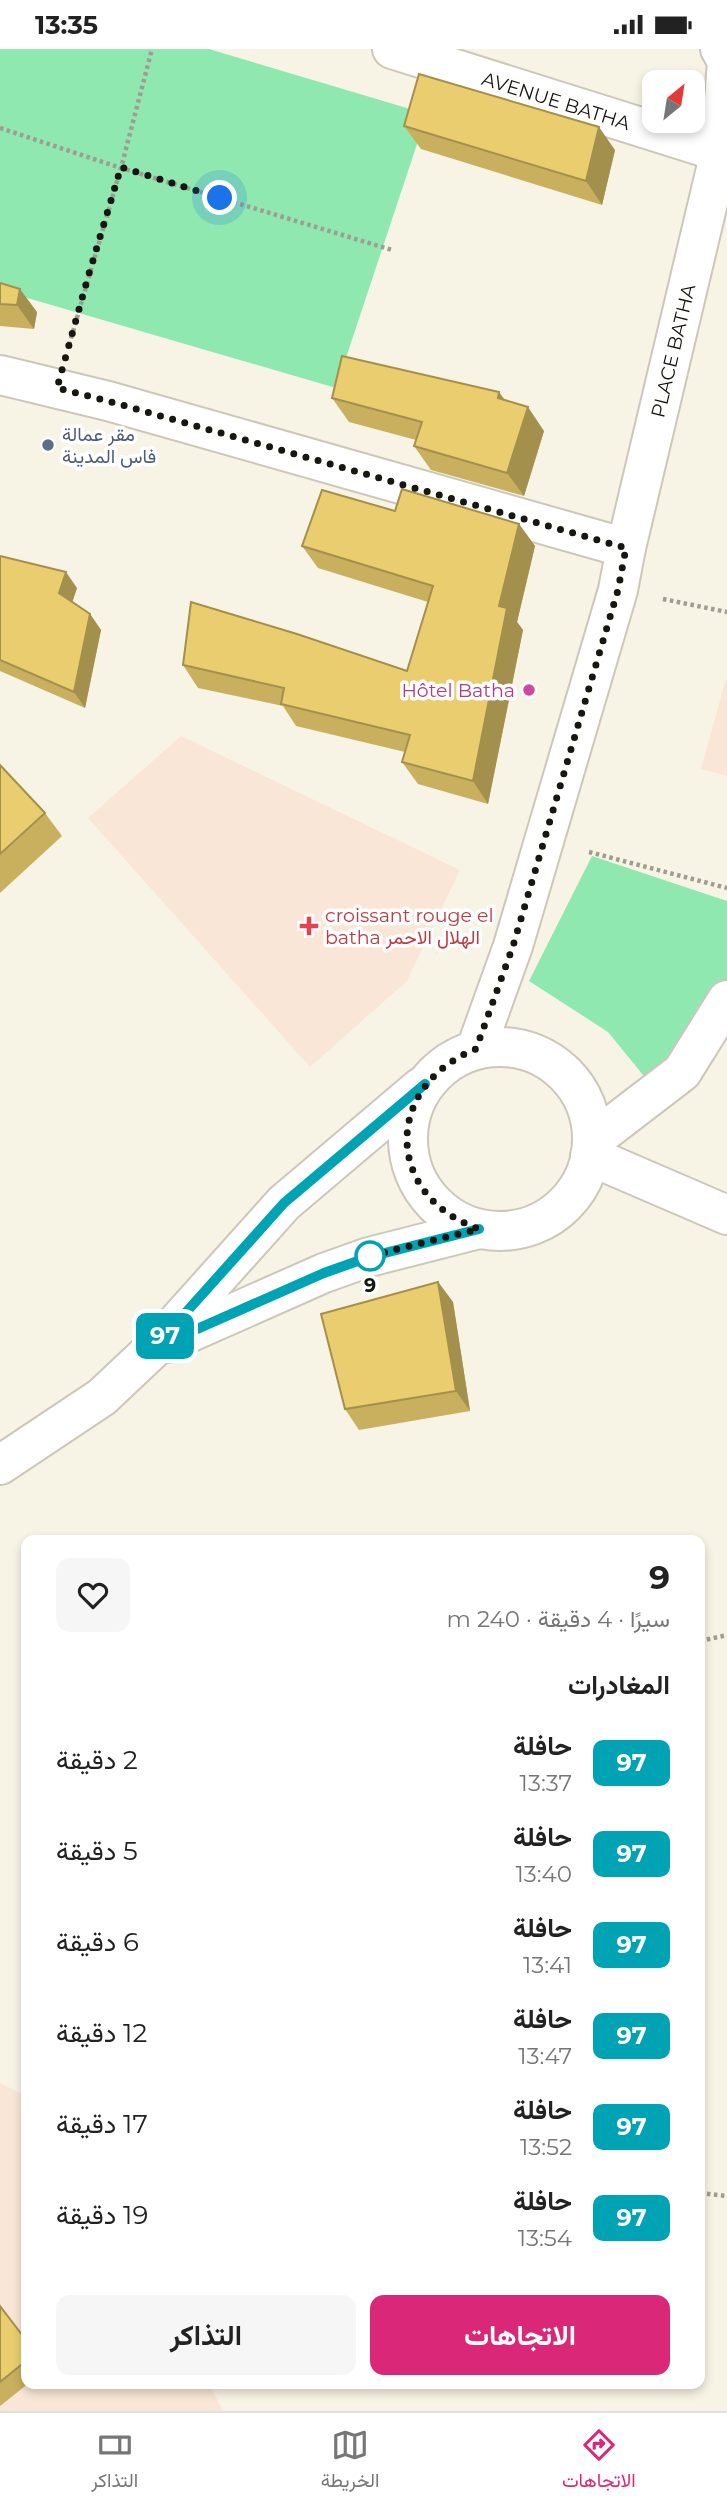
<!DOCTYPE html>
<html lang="ar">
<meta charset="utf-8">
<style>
body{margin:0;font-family:Montserrat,Vazirmatn,sans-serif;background:#f6f6f6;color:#222;direction:rtl;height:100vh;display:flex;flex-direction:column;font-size:26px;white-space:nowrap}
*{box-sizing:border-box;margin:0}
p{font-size:23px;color:#767676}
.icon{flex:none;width:38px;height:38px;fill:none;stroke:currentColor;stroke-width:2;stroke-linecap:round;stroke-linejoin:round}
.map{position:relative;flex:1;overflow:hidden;direction:ltr}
.details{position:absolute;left:21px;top:1486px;width:684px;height:854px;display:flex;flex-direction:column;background:#fff;border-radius:14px;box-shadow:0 4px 10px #0003;direction:rtl}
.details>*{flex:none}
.badge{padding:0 14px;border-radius:10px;font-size:24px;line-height:46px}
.needle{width:46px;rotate:30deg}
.controls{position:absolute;left:642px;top:21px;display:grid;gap:14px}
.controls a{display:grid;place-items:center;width:63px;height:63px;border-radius:14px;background:#fff;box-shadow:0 4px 10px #0003;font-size:35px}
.you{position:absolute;width:35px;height:35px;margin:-18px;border:5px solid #fff;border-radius:50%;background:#1a73e8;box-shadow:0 0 0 10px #1a73e833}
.map>.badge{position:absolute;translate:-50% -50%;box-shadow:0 0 0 4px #fff}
h2{padding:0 35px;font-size:26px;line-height:63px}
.round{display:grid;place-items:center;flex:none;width:74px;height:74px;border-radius:14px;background:#f6f6f6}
.head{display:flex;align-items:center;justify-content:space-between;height:119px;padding:0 35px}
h1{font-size:33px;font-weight:700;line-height:52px}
.primary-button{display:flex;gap:14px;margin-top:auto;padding:14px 35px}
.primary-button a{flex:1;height:80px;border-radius:14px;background:#db2777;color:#fff;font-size:28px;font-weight:700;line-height:80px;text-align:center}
.primary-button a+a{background:#f6f6f6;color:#222}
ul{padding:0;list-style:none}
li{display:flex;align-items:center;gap:21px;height:91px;padding:0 35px}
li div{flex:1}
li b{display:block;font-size:26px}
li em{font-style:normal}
li .badge{min-width:77px;font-weight:700;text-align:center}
.status{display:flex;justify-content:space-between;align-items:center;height:49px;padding:0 35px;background:#fff;direction:ltr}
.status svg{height:19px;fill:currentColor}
.menu{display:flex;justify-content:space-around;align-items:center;height:98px;border-top:2px solid #e0e0e0;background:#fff;font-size:19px;color:#767676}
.menu a{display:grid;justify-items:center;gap:4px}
.menu .active{color:#db2777}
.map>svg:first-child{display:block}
.medical{fill:#f9e6d6}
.green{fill:#8ee8b0}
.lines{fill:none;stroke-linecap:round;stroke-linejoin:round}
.street-casing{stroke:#ccc7b9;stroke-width:42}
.path{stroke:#9f9c91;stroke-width:4.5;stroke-dasharray:3.5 3.5;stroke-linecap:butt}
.street{stroke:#fff;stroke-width:38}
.wall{fill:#c9b05f}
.shaded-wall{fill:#a4904d}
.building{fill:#eacd6e;stroke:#a4904d;stroke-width:2}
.line-casing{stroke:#fff;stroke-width:16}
.line{stroke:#00a3b4;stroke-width:10}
.walk{stroke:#171611;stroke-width:7;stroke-dasharray:0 12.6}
.service-dot{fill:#5c6f8a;stroke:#fff;stroke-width:2.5}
.hotel-dot{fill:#d1479c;stroke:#fff;stroke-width:2.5}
.health-dot{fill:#e0444e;stroke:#fff;stroke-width:2.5}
.stop-dot{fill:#fff;stroke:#00a3b4;stroke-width:3.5}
.labels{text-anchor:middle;stroke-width:7;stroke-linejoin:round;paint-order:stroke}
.street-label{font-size:19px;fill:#171611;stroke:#fff}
.service-label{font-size:19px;fill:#4e5e75;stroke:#fff;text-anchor:start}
.hotel-label{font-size:19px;fill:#b23c85;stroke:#fff;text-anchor:end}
.health-label{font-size:19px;fill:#be3a42;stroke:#fff;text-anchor:start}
.stop-label{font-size:19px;font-weight:bold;fill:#171611;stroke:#fff}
</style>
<div class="status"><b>13:35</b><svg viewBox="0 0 49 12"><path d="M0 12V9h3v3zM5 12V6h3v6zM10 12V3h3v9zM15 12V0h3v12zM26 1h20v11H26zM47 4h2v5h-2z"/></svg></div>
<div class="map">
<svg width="727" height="2362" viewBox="0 0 727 2362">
<rect width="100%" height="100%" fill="#f8f4e5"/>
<g class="medical">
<path d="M727,626v101l-26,-7z"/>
<path d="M181,687l279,134 -53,111 -97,86 -222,-249z"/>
<path d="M0,2034l26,13v287l183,1 14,27h-223z"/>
</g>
<g class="green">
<path d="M0,0h209l218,65 -91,274 -336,-98z"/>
<path d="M592,807l135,45v83l-75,102 -44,-54 -79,-51z"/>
</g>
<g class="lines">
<g class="street-casing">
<g id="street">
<path id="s1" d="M392,0l328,103"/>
<path d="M0,326l108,26 518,147"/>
<circle cx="500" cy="1090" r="92"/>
<path id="s2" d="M476,1000l37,-103 105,-356 8,-42 94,-396 7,-91 -7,-12"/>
<path d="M592,1092l90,-69 45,-72"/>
<path d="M590,1107l137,59"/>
<path d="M166,1294l158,-70 45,-16 110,-28"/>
<path d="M0,1416l102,-68 52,-49 130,-145 137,-116"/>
</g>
</g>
<g class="path">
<path d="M0,79l121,40 271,82"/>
<path d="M69,296l52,-177 31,-119"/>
<path d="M663,550l64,13"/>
<path d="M589,803l138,36"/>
<path d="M700,1592l27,-6"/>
<path d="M700,2144l27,3"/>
</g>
<use href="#street" class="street"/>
</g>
<g class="wall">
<path d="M404,77l211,24 -13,55 -181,-56z"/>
<path d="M0,234l37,29 -3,17 -34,-3z"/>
<path d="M332,349l173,2 39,31 -20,65 -93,-26 -17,-24 2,-6 -67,-18z"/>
<path d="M395,462l124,13 16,22 -18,76 6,8 -35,174 -70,-20 -16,-22 3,-10 -109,-26 -13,-20 -85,-18 -15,-23 224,6 21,-69 -110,-34 -16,-22z"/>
<path d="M0,507l77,32 -5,14 18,12 11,16 -16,78 -85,-37z"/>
<path d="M0,716l45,48 17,23 -62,57z"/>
<path d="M438,1233l15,20 17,109 -111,19 -14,-21z"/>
<path d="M0,2257l26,34v43h3l-29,23z"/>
</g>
<g class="shaded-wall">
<path d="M599,78l16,23 -13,55 -16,-24z"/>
<path d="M20,240l17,23 -3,17 -17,-24z"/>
<path d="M499,343l17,23 -18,-17z"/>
<path d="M528,358l16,24 -20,65 -17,-23z"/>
<path d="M519,475l16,22 -18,76 6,8 -35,174 -15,-23 26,-175z"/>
<path d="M66,523l11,16 -7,21 -11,-16z"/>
<path d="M90,565l11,16 -16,78 -11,-16z"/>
<path d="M438,1233l15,20 17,109 -14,-20z"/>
</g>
<g class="building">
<path d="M419,25l180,53 -13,54 -182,-55z"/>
<path d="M0,234l20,6 -3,16 -17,-1z"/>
<path d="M342,307l157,36 -1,6 30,9 -21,66 -93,-27 8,-24 -90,-24z"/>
<path d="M402,440l117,35 -20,82 8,2 -34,173 -71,-19 8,-27 -129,-31 3,-16 -101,-23 8,-63 106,32 110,37 26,-85 -131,-40 20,-56 73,21z"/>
<path d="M0,507l66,16 -7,21 31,21 -16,78 -74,-32z"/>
<path d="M0,716l45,48 -45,41z"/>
<path d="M438,1233l18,109 -111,18 -24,-95z"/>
<path d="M0,2257l26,34v21l-26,21z"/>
</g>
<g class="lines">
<g class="line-casing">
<path id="line" d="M425,1035l-141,119 -130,145 170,-75 45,-16 110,-28"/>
</g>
<use href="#line" class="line"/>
<path class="walk" d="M220,149l-99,-31 -33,110 -31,111 51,13 518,147 -8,42 -105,356 -37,103c-93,37 -92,147 3,180l-109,27"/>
</g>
<circle class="service-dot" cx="48" cy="396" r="7"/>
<circle class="hotel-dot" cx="529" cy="641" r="7"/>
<path class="health-dot" d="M305.5 866.5h7v7h7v7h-7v7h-7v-7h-7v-7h7z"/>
<circle class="stop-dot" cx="370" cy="1207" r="14"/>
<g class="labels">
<g class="street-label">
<text dy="7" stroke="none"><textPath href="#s1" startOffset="172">AVENUE BATHA</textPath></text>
<text dy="7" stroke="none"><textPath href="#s2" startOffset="726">PLACE BATHA</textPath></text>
</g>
<g class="service-label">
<text x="62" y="392">مقر عمالة<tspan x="62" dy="22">فاس المدينة</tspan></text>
</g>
<g class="hotel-label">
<text x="515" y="648">Hôtel Batha</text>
</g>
<g class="health-label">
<text x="325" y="873">croissant rouge el<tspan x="325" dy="22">batha الهلال الاحمر</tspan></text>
</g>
<g class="stop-label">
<text x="370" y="1243">9</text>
</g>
</g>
</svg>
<div class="controls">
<a><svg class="needle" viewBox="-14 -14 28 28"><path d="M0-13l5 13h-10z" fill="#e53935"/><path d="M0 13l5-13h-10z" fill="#767676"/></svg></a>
</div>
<div class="you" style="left:220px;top:149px"></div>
<b class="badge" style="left:165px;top:1287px;background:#00a3b4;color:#fff">97</b>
<section class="details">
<div class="head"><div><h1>9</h1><p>سيرًا · 4 دقيقة · 240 m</p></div><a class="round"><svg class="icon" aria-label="heart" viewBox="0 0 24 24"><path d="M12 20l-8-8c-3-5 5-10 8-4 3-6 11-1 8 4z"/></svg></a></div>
<h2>المغادرات</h2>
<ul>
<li><span class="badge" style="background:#00a3b4;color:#fff">97</span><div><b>حافلة</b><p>13:37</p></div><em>2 دقيقة</em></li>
<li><span class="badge" style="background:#00a3b4;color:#fff">97</span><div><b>حافلة</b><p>13:40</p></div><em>5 دقيقة</em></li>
<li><span class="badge" style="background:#00a3b4;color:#fff">97</span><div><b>حافلة</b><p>13:41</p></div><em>6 دقيقة</em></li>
<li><span class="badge" style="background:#00a3b4;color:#fff">97</span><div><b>حافلة</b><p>13:47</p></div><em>12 دقيقة</em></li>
<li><span class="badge" style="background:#00a3b4;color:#fff">97</span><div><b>حافلة</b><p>13:52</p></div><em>17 دقيقة</em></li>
<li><span class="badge" style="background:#00a3b4;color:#fff">97</span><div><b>حافلة</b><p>13:54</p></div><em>19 دقيقة</em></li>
</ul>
<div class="primary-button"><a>الاتجاهات</a><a>التذاكر</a></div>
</section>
</div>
<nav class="menu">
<a class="active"><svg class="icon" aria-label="directions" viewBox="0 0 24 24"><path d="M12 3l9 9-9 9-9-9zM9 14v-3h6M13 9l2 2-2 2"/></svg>الاتجاهات</a>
<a><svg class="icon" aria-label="map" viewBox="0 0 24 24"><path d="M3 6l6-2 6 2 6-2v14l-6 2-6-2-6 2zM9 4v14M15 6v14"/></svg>الخريطة</a>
<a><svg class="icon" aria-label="tickets" viewBox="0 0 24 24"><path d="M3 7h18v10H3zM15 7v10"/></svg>التذاكر</a>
</nav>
